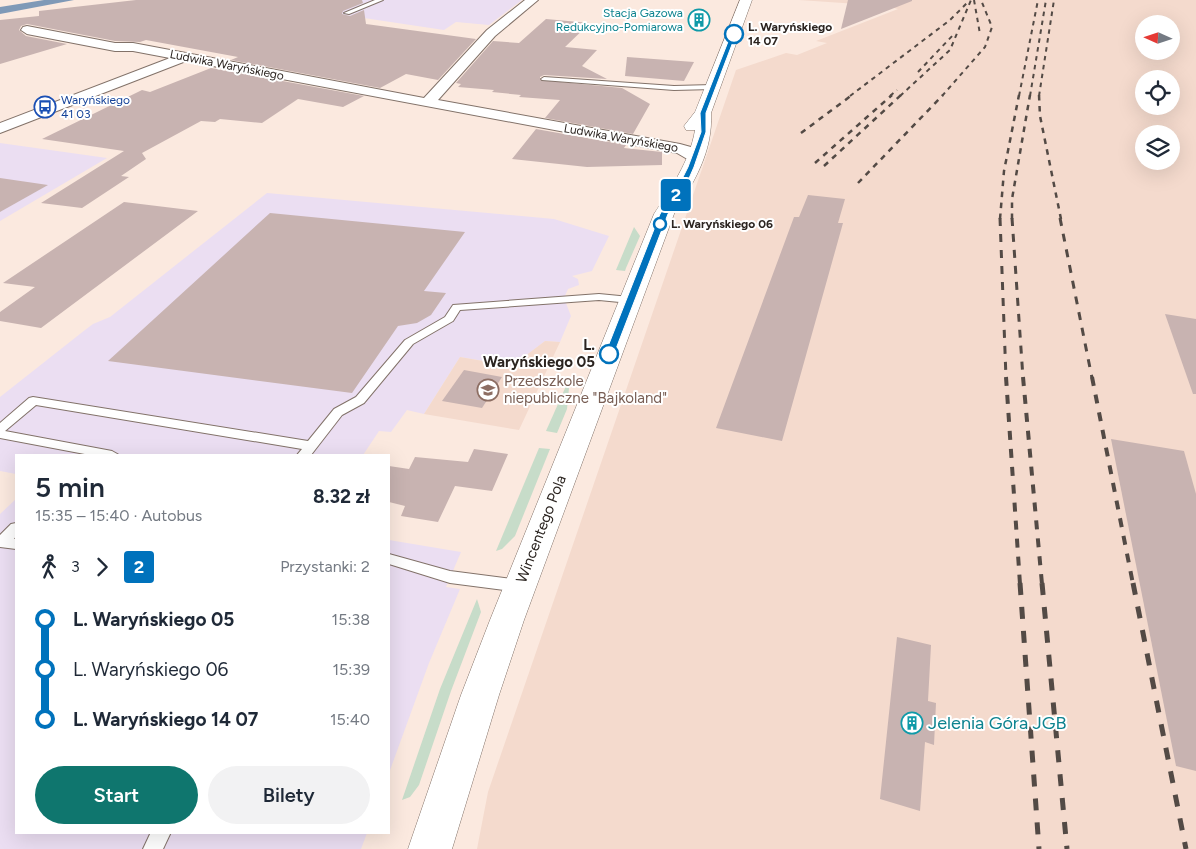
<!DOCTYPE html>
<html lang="pl">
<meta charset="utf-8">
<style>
body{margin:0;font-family:Figtree,sans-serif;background:#f2f2f3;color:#1f2937;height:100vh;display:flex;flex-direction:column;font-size:19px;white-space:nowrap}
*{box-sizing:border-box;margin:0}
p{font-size:16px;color:#747a83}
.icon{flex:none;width:28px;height:28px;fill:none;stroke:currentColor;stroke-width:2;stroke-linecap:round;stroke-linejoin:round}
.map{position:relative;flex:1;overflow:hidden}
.sheet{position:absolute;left:15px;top:454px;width:375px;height:380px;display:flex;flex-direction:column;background:#fff;border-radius:0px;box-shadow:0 5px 20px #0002}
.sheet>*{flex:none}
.badge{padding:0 10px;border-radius:4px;font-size:18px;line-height:32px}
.needle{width:32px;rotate:273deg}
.tools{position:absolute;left:1135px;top:15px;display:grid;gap:10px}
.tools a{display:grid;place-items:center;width:45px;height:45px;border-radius:50%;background:#fff;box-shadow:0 5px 20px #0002;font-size:25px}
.map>.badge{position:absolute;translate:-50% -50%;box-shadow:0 0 0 2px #fff}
.legs{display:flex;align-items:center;gap:8px;height:55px;padding:0 20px;font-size:16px}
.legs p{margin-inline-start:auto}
.summary{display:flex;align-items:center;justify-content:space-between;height:85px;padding:0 20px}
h1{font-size:28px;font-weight:600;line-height:38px}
.primary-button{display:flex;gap:10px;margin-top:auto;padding:10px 20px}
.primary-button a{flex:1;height:58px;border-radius:30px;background:#0f766e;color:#fff;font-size:20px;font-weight:600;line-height:58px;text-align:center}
.primary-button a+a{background:#f2f2f3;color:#1f2937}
ul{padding:0 20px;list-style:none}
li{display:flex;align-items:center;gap:18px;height:50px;font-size:19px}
li i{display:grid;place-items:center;width:8px;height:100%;margin:0 6px;background:currentColor}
li i::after{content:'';width:12px;height:12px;margin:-6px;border:4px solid;border-radius:50%;background:#fff}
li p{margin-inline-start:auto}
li:first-child i{background:linear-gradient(#0000 50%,currentColor 0)}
li:last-child i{background:linear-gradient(currentColor 50%,#0000 0)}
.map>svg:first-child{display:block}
.industrial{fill:#ebdef2}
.built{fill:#f4dacd;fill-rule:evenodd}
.green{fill:#c7dcc9}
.water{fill:#7f99b7}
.building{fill:#c8b3b1}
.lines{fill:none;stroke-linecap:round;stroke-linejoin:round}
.lane-casing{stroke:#827269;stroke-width:2}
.street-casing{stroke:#827269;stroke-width:2}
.secondary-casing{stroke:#827269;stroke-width:1}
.lane{fill:#fff;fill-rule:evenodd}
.street{fill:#fff;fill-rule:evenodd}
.secondary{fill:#fff;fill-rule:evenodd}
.rail-far4{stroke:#534a45;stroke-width:2;stroke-dasharray:4.5 4.5;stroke-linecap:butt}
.rail-far3{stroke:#534a45;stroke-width:2.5;stroke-dasharray:5.5 5.5;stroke-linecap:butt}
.rail-far2{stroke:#534a45;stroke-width:3;stroke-dasharray:8 8;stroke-linecap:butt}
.rail-far1{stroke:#534a45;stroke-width:4;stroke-dasharray:9 9;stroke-linecap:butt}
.rail{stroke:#534a45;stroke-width:5;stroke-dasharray:12 12;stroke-linecap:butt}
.line-1{fill:#0072bc;stroke:#fff}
.stop-1-dot{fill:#fff;stroke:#0072bc;stroke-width:2.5}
.labels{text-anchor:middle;stroke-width:4;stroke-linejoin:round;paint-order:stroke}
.far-culture-label{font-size:12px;fill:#0d838f;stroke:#fff;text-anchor:end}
.far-stop-label{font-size:12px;font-weight:bold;fill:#2b2420;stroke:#fff;text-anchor:start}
.far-street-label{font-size:12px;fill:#2b2420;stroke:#fff}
.far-transit-label{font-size:12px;fill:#164399;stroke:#fff;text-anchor:start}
.stop-label{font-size:15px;font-weight:bold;fill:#2b2420;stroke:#fff;text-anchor:end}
.education-label{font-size:15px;fill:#785e54;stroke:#fff;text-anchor:start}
.street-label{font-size:15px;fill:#2b2420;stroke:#fff}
.near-culture-label{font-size:18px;fill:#0d838f;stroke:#fff;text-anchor:start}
</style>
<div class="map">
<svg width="1196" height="849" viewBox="0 0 1196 849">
<rect width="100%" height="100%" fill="#fbe9df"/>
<g class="industrial">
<path d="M317,0h205l-33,25 -33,-3 -12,8 -147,-22z"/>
<path d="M0,143l107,15 -107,63z"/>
<path d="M267,193l287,26 55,17 -17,35 -20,5 6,3 1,6 -11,4 -4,9 7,18 -11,26 -15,-1 -32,25 -53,-9 -36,57 -17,-4 -16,22 -12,-1 -16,24h-347v19l-16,-3v-74l85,-67 8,-6 17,-7z"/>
<path d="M16,499v333l351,1 -6,16h-361v-335z"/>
<path d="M389,540l72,12 -15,35 14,2 -31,74 -40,110z"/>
</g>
<g class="built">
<path d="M799,0h397v849h-719l11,-57 248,-722 50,-17 11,2 30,-12 -11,-2 82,-32 -11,-3zM1144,24h27v27h-27zM1144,79h27v27h-27zM1144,134h27v27h-27z"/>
<path d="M545,341l15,1 -41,88 -95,-16 36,-57 52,9z"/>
</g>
<g class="green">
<path d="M634,227l6,9 -14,32 -1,3 -9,-1z"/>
<path d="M570,377l-3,32 -10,24 -11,-2z"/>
<path d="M539,448l11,1 -35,87 -13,13 -6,2z"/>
<path d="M477,599l4,13 -30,79 -32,94 -9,12 -8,3 38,-111z"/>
</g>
<path class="water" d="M44,0h30l-74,14v-7z"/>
<g class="building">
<path d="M136,0h226l1,3 -20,8 -1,3 8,2 14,-6 2,14 110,15 -38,41 -32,-6 -26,14 -149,-28 7,-3 -92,-17 -6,2 -25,-1 -88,-17 -6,2 -2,4 7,6 41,8 -67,20v-44l39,-4v-5z"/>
<path d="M848,0h64v1l-71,28z"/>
<path d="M546,19l44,4 -25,24 32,3 -15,16 25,13 -63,-4 -4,2v3l82,8 28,16 -17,30 -88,-16 15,-18 -41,-3 2,-2 -29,-3 2,-2 -36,-3 3,-3 -5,-1 37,-42 26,2z"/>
<path d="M627,57l67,5 -10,19 -59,-5z"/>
<path d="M211,68l153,28 -21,11 -45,-8 -36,24 -42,-4 -5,3 -14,-1 -59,32 4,6 -25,17 8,1 -47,31 -41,-5 83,-52 -82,-12 100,-49 8,2z"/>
<path d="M536,129l90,16 -2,3 38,4v13l-75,2 -75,-8z"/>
<path d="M0,178l48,7 -48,27z"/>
<path d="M808,195l37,4 -7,24h5l-61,218 -66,-13 78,-211h5z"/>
<path d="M124,202l74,9 -157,117 -41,-7v-9l35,-25 -32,-4z"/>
<path d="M270,213l195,19 -41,59 22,2 -15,22 -14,8 -19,3 -46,67 -244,-32z"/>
<path d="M1165,314l31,5v75h-3z"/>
<path d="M464,370l38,7 -20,31 -40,-7z"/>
<path d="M1111,439l73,12 12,43v277l-20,-5z"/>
<path d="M474,449l34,5 -16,37 -37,-5 -17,36 -37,-6 4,-10 -16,-4v-36l20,3 6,-12 53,5z"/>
<path d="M897,637l34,8 -3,56 8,2 -2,42 -9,-3 -5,69 -40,-12z"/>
</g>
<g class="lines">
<g class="lane-casing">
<g id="lane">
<path d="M375,0h8l-34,14 -5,-1z"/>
<path d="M544,77l130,9 39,-1 3,2 -3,2 -39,1 -132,-10 -1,-1z"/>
<path d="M599,294l31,3 5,3 -5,3 -31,-3 -139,10 -7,11 -40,23 -49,59 -22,12 -31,40h-14l5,-6 -266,-44 -31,26 107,20 7,4h-29l-90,-17v-15l29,-25 4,-1 275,44 26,-32 22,-12 49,-57 40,-23 8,-12z"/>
<path d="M16,523v13l-2,3h2v10l-16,-2v-12l11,-11z"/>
<path d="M389,554l61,17 70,9 5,2 3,4 -3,4 -5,2 -70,-9 -61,-19z"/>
<path d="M151,832h20l-8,17h-20z"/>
</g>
</g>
<g class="street-casing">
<path id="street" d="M525,0h13l-43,36 -57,64 242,44 18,5 5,7 -2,4h-12l-12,-7 -491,-92 -186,72v-10l170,-65 -37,-7h-18l-88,-17 -6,-4 2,-3 4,-1 88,17h18l291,55 63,-68z"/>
</g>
<g class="secondary-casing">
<path id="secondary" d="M740,0h12l-41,113c2,39 -17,69 -37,101l-150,406 -25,75 -47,154h-44l53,-154 29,-75 164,-406c17,-26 36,-53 41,-84h-9l-2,-4 11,-14z"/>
</g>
<use href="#lane" class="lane"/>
<use href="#street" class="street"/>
<use href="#secondary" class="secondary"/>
<g class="rail-far4">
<path d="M974,0l6,34"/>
<path d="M918,72l36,-38"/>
<path d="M850,96l100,-76 18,-18"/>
<path d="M890,96l7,-6"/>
<path d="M900,96l50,-46 21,-50"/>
<path d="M942,96l43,-49 7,-20 -11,-27"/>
<path d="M1019,96l19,-96"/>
<path d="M1030,96l16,-96"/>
<path d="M1039,96l15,-96"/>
</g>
<g class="rail-far3">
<path d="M1039,95l1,21 21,103"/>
<path d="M801,133l51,-38"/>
<path d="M815,163l77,-68"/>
<path d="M824,166l77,-71"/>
<path d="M858,183l85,-88"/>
<path d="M1000,219l4,-48 15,-76"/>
<path d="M1012,219v-20l18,-104"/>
</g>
<g class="rail-far2">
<path d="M1000,218l6,160"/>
<path d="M1012,218l11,160"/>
<path d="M1060,218l32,160"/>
</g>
<g class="rail-far1">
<path d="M1006,377l14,207"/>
<path d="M1023,377l19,207"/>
<path d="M1092,377l41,207"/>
</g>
<g class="rail">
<path d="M1020,583l19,266"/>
<path d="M1042,583l25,266"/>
<path d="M1133,583l53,266"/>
</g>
</g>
<path class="line-1" d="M734,32l2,2 -30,79v19l-12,35 -7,16 -19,31 -54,140 -5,3 -3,-1 -1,-2 55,-140 20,-31 8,-16 13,-35 -1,-19 31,-79z"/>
<defs>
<g id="building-ring" transform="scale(1.125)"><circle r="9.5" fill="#fff" stroke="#0f9aa8" stroke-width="1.5"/><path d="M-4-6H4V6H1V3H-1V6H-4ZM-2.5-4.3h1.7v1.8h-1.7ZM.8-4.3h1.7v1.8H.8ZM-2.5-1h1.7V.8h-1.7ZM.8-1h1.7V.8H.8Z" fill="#0f9aa8"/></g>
<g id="bus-ring" transform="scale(1.125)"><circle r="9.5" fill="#fff" stroke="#1a4fb4" stroke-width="1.5"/><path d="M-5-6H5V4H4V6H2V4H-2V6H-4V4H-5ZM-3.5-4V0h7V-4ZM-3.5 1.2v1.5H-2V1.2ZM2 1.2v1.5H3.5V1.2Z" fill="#1a4fb4"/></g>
<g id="school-ring" transform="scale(1.125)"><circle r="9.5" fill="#fff" stroke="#8d6e63" stroke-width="1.5"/><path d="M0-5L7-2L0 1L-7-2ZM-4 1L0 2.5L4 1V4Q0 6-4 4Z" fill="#8d6e63"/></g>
</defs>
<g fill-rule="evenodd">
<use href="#building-ring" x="699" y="20"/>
<use href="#bus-ring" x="45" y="107"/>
<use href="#school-ring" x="488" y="390"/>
<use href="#building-ring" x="912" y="723"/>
</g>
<g class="stop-1-dot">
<circle cx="734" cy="34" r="9"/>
<circle cx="660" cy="224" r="6"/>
<circle cx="609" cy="354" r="9"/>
</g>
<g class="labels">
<g class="far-culture-label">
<text x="683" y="17">Stacja Gazowa<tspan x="683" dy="14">Redukcyjno-Pomiarowa</tspan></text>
</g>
<g class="far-stop-label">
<text x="748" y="31">L. Waryńskiego<tspan x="748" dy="14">14 07</tspan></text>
<text x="671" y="228">L. Waryńskiego 06</text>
</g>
<g class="far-street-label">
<text transform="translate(227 65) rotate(11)" y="4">Ludwika Waryńskiego</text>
<text transform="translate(621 138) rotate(10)" y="4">Ludwika Waryńskiego</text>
</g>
<g class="far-transit-label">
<text x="61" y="104">Waryńskiego<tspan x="61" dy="14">41 03</tspan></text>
</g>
<g class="stop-label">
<text x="595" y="350">L.<tspan x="595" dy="17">Waryńskiego 05</tspan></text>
</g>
<g class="education-label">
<text x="504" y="386">Przedszkole<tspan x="504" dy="17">niepubliczne "Bajkoland"</tspan></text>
</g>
<g class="street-label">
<text transform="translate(541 529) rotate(-69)" y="5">Wincentego Pola</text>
</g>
<g class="near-culture-label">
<text x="928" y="729">Jelenia Góra JGB</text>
</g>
</g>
</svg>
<div class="tools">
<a><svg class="needle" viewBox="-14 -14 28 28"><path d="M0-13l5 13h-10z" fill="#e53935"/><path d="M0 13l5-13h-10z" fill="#747a83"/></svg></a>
<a><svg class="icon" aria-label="locate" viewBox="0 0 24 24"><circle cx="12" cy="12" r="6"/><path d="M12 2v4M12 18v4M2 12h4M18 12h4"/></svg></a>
<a><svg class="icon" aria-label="layers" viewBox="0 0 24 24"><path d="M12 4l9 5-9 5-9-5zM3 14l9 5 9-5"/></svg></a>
</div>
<b class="badge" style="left:676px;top:195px;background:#0072bc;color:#fff">2</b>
<section class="sheet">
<div class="summary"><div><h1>5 min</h1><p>15:35 – 15:40 · Autobus</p></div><b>8.32 zł</b></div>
<div class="legs"><svg class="icon" aria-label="walk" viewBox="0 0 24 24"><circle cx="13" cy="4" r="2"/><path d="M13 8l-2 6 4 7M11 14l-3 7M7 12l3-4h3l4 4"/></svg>3<svg class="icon" aria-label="forward" viewBox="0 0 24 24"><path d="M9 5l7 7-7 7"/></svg><b class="badge" style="background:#0072bc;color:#fff">2</b><p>Przystanki: 2</p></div>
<ul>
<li><i style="color:#0072bc"></i><b>L. Waryńskiego 05</b><p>15:38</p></li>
<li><i style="color:#0072bc"></i><span>L. Waryńskiego 06</span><p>15:39</p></li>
<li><i style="color:#0072bc"></i><b>L. Waryńskiego 14 07</b><p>15:40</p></li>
</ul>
<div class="primary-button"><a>Start</a><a>Bilety</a></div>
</section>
</div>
